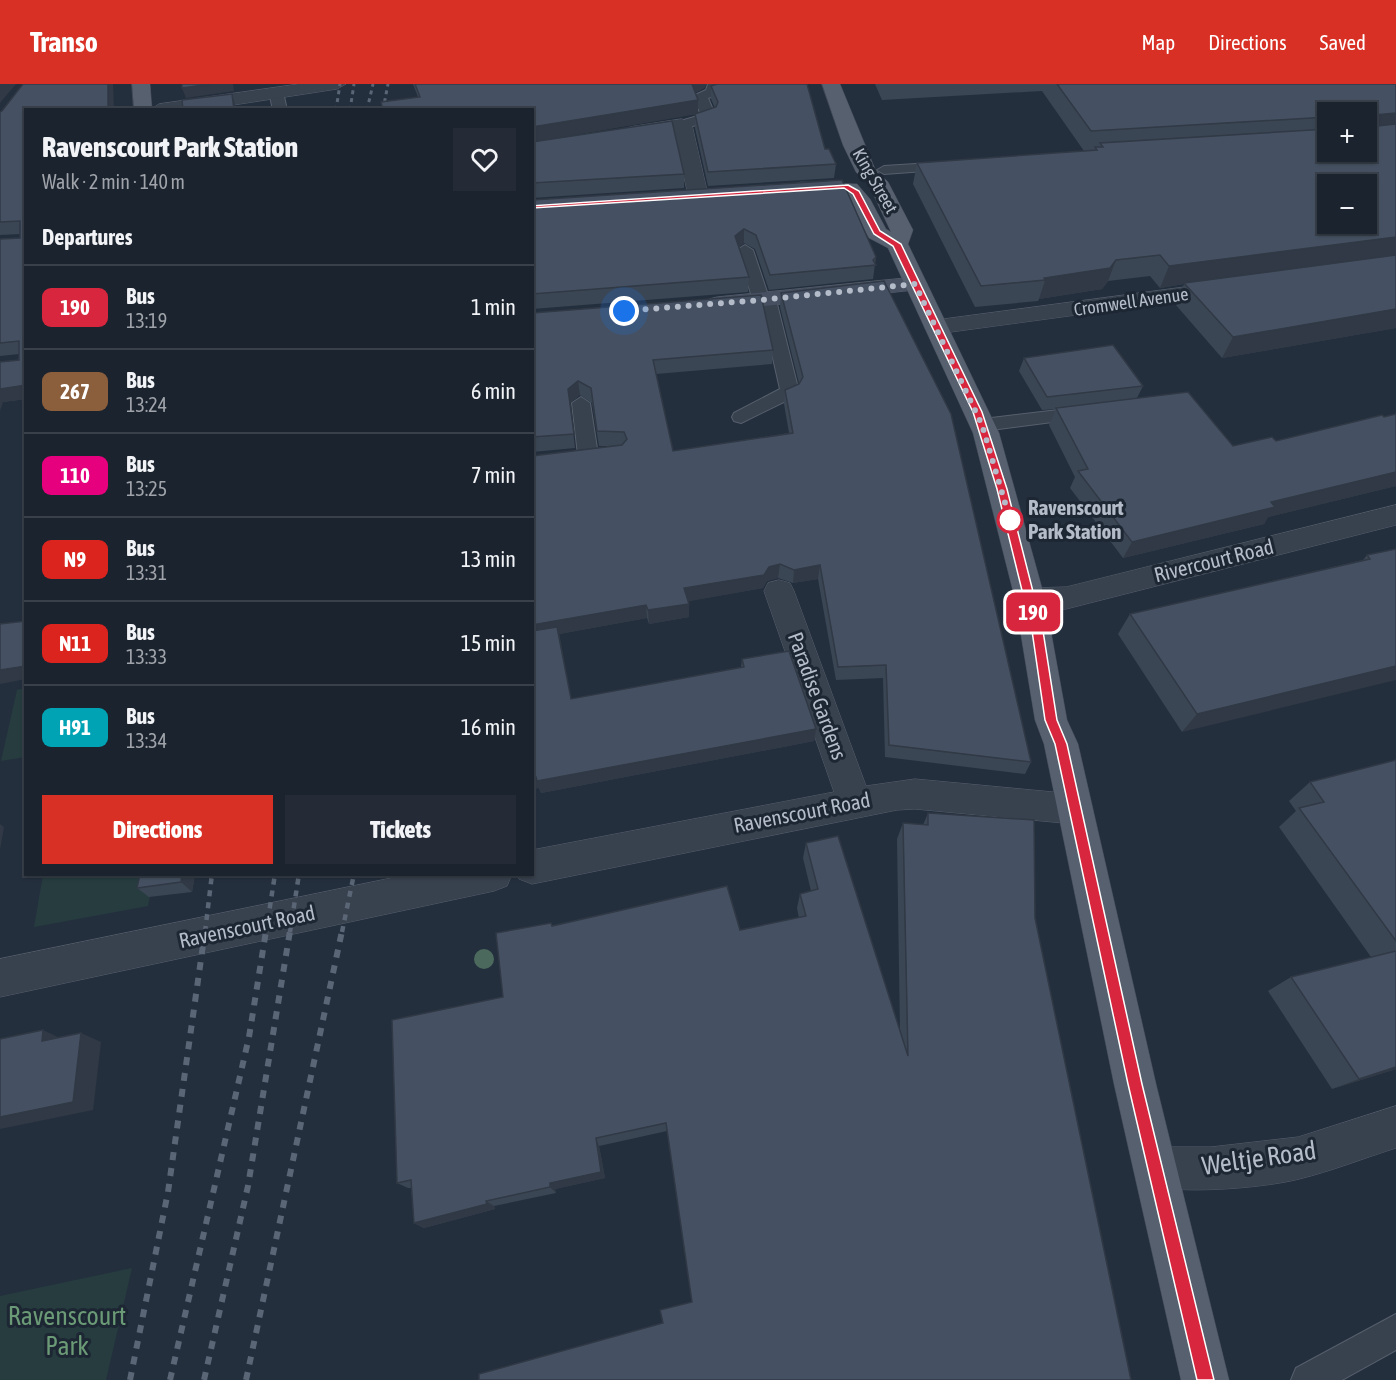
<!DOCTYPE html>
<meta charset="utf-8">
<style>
body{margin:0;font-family:"Asap Condensed",sans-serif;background:#242b36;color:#f1f3f6;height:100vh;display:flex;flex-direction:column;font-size:22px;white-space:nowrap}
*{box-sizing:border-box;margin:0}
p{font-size:20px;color:#a0a4aa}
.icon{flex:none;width:33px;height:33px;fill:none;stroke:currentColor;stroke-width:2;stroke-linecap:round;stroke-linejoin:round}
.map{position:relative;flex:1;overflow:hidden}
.panel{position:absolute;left:24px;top:24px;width:510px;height:768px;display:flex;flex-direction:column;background:#1b232e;border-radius:0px;box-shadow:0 2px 4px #0004,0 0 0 2px #39404a}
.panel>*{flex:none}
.badge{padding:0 12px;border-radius:9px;font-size:21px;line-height:39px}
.buttons{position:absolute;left:1317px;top:18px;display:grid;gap:12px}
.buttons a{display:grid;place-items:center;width:60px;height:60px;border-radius:0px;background:#1b232e;box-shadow:0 2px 4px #0004,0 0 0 2px #39404a;font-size:30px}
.you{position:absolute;width:30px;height:30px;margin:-15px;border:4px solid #fff;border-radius:50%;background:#1a73e8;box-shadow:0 0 0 9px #1a73e833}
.map>.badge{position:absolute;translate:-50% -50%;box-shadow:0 0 0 3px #fff}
h2{padding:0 18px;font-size:22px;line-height:54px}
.round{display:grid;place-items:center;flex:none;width:63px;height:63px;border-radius:0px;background:#242b36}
.overview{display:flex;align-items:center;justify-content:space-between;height:102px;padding:0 18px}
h1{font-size:28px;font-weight:800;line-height:45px}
.cta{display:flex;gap:12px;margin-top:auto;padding:12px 18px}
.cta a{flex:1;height:69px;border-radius:0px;background:#d93025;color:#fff;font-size:24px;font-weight:800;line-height:69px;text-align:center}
.cta a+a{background:#242b36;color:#f1f3f6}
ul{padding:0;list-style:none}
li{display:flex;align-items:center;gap:18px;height:84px;padding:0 18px;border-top:2px solid #39404a}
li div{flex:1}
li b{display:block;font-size:22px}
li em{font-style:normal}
li .badge{min-width:66px;font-weight:700;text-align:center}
header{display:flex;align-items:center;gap:36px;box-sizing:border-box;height:84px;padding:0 30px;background:#d93025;color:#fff}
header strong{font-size:28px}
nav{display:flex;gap:33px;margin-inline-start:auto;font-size:21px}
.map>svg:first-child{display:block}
.green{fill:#263c3f}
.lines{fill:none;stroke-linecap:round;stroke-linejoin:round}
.service-casing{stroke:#565f6c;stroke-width:2}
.minor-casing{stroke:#565f6c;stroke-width:1}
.secondary-casing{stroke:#565f6c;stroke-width:1}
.primary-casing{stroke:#414a57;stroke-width:1}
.service{fill:#38414e;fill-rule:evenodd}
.minor{fill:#38414e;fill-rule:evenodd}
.secondary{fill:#465061;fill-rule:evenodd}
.primary{fill:#56606e;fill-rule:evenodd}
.rail-far2{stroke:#5a6575;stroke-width:3;stroke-dasharray:4 4;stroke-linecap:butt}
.rail-far1{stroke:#5a6575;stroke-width:4.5;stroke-dasharray:6 6;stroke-linecap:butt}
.rail{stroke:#5a6575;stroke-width:6;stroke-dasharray:8 8;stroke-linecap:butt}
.tree{fill:#4b6a5d}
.wall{fill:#3b4654;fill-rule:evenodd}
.shaded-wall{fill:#303945}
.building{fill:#455162;stroke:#303945;stroke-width:1.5;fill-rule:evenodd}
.line{fill:#d7263d;stroke:#fff;stroke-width:1.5}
.walk{stroke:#b4bcc9;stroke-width:6;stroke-dasharray:0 10.8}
.stop-dot{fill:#fff;stroke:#d7263d;stroke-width:3}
.labels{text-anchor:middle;stroke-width:6;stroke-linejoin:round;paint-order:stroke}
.far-street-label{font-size:18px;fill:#b4bcc9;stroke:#1d2633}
.stop-label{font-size:21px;font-weight:bold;fill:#b4bcc9;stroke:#1d2633;text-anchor:start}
.street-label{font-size:21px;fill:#b4bcc9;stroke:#1d2633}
.near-street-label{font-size:26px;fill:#b4bcc9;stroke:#1d2633}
.near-park-label{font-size:26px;fill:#6b9a76;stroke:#1d2633}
</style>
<header>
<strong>Transo</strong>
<nav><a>Map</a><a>Directions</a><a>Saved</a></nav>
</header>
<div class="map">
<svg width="1396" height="1296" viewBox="0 0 1396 1296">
<rect width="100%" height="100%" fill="#242f3e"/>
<g class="green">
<path d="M25,604v69l-24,4 16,-71z"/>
<path d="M43,791h111l-6,31 -114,21z"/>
<path d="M132,1184l-26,112h-106v-84z"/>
</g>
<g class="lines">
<g class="service-casing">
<g id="service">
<path d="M708,0h29l-2,3 -15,2 -2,6 -10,3 8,19 -2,3 -32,9 -5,-1v-6l24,-7 -8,-19 13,-6z"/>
<path d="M276,4l7,4 4,18h-14l-4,-18z"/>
<path d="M948,78l7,4 -2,3 -69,5 -7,-4 7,-4z"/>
<path d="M745,161l8,5 15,45 8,5 23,92 -3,4 -55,27 -7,-2 -2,-4 2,-4 46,-24 -19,-84 -8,-5 -16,-50z"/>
<path d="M581,313l9,6 8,52 -3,5h-14l-3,-5 -6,-52z"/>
<path d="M1084,323l7,2 2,4 -2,4 -108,14 -7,-2 -2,-4 2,-4 7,-2z"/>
<path d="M1396,1230v36l-54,30h-51l5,-12z"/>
</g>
</g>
<g class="minor-casing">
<g id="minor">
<path d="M299,0h47l-9,5 -136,21h-51l9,-6z"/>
<path d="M682,35l10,6 16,70 -3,4h-14l-3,-4 -14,-63 -44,7 -10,-6 10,-6z"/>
<path d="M1223,198l8,2 3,5 -3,5 -295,40 -8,-2 -4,-5 4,-5 8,-2z"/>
<path d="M1396,421v20l-330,84 -36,1 -11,-3 -4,-8 4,-8 11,-3 36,-1z"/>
<path d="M779,496l11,3 4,8 72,195 49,-7 159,15 12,4 5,11 -5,11 -12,4 -159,-15 -18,1 -365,74 -13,-5 -2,-5h15v-24l302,-58 -70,-201 4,-8z"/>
<path d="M411,790h101l-5,12 -13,5 -494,106v-38z"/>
<path d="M1396,1022v42c-32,10 -64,23 -97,31 -34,9 -128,17 -159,4l-6,-15 6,-15 15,-6h56l87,-10z"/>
</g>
</g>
<g class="secondary-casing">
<path id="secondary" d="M916,193l8,2 3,5 -3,5 -207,22 -8,-2 -4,-5 4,-5 8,-2z"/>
</g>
<g class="primary-casing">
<g id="primary">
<path d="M132,0h18l2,26h-18z"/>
<path d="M822,0h18l35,85 13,13 25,48 -5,14 91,189 46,166 22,121 11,24 78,340 73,296h-48l-67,-296 -70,-340 -9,-24 -20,-121 -42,-166 -85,-185 -19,-10 -25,-44 -50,-2 -3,-4 3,-4 7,-2 56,2 13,15 16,30 5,3 -22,-47 -13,-13 -13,-27z"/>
</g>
</g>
<use href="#service" class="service"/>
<use href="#minor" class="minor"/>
<use href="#secondary" class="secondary"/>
<use href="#primary" class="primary"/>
<g class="rail-far2">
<path d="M336,26l4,-26"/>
<path d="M350,26l4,-26"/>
<path d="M367,26l6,-26"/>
<path d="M383,26l5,-26"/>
</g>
<g class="rail-far1">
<path d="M205,848l7,-58"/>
<path d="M266,848l9,-58"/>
<path d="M290,848l9,-58"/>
<path d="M342,848l12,-58"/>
</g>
<g class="rail">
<path d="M130,1296l38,-188 37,-261"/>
<path d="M170,1296l79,-343 17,-106"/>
<path d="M204,1296l44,-194 42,-255"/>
<path d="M246,1296l96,-449"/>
</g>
</g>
<circle class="tree" cx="484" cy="875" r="10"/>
<g class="wall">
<path d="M23,0l3,315 -23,3 -3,-40 19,-2v-6l-19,2v-117l20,-1v-4l-20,1v-123l2,-1z"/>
<path d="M413,0h294l-3,4 -9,5 3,20 17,-5 -4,-9v-13l114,63 11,15 -2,14 -126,8 -13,-58v-14l-163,28 -114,-45z"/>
<path d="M875,0h521v244l-174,30 -47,-54 9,-20 -24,4 -10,-12 -42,5 -6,8 -63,10 -1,2 -63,6 -62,-123 4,-21 167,-12 -42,-60 -160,9zM1328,28h38l-38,40z"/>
<path d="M532,58l152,32v14l-152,10z"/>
<path d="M842,96l34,77 -3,22 -104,11 -14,-41 -11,-6 -5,4 10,30 -1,15 -216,17v-109z"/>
<path d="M781,209l250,469 -6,12 -140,-17 -2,-79 -47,2 -18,-101 -25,4 -15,-5 -11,3 -4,7 -75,13 1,16 -40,7 -2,-6 -88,16 12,65 170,-32 1,-8 74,70 -2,12 -273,52 -2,-5 -7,-332 84,-10h-17l-7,-43 -12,-8 -10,8 5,45 -43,4v-139l241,37 -1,14 -116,10 17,77 116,-18 -5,-29 1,-14 14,-7 -19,-76z"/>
<path d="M1024,274l119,28 -6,12 96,48 43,-5 120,-27v72l-128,31 -4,7 -141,34 -53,-70 5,-11 -26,-52 7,-16 -14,1 -23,-39z"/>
<path d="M1396,465l-214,183 -64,-98 12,-20 233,-54 4,-5z"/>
<path d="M1396,676v309l-64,20 -64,-98 23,-14 80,-20 -92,-130 17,-16 -7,-10 21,-19z"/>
<path d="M928,729l107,105 96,462 -468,-57 29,-21 -25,-171 -68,15 6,32 -50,11 1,4 -62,13 1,3 -71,19 -10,-5 -3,-35h-3l-11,-5 106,-186 48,-74 1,3 188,4 59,-12 -2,-10 3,-14 11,-3 -8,-33 3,-15 94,189 -3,-193 6,-16 20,2z"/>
<path d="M140,790h55l-3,18 -43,5 -12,-9z"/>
</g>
<g class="shaded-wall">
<path d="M0,0h16l-16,19z"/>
<path d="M108,0h5l1,26h-6z"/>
<path d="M211,0h22l1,7 -48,7 -4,-10z"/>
<path d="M691,0h16l-3,4 -13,7z"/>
<path d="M232,10l4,13 1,3h-3z"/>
<path d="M698,16v14l-166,28v-15z"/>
<path d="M1396,29v19l-30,4 9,-21z"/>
<path d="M744,145v14l-9,8v-15z"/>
<path d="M1396,153v19l-212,27v1l-24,4 9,-22z"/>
<path d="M1116,176l-8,21 -6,8 -63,10 6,-19 -1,-2z"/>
<path d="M1396,225v19l-174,30 11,-21z"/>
<path d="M578,297l2,14 -10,8 5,45 -7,-59z"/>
<path d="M26,301v14l-23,3 -3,9v-22z"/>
<path d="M1396,388v14l-128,31 -4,7 -141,34 9,-16 139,-40z"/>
<path d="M780,480l-2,14 -11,3 -4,7 -78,14 -1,-14z"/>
<path d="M820,481l-2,14 -25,4 1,-13z"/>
<path d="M689,520v13l-40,7 -1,-14z"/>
<path d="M646,521l1,13 -88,16 -27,-2v-7z"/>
<path d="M26,582v13l-26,5v-14z"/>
<path d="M1396,582v14l-214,52 15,-18z"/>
<path d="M816,645l-2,12 -273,52 -2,-5 -7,2v-13z"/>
<path d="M0,740l4,3 -4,23z"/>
<path d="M182,790h13l-3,18 -11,-10z"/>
<path d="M43,946l21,10 -22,1z"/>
<path d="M81,949l20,9 -8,68 -93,19v-12z"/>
<path d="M1396,983v2l-64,20 27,-10z"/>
<path d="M596,1054l3,8 6,32 -50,11 1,4 -6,-6v-4z"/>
<path d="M486,1117l8,5 1,3 -71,19 -10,-5z"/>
</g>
<g class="building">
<path d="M23,0h85v26h-82v275l-26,4v-27l19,-2v-19l-19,2v-104l20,-1v-17l-20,1v-110l2,-1z"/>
<path d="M182,0h29l-29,4z"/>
<path d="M415,0h277l6,16 -166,27v-17h-149l-2,-8 39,-5z"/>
<path d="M717,0h90l18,65h4l7,15 -128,8 -13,-58 21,-7 2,-5 -7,-16z"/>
<path d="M1057,0h339v29l-21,2 3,11 18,-2v113l-227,29 -9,-11 -44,5 -6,8 -66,10 1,2 -64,6 -64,-123 180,-13 -2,-3h8l-3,-4 228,-14v23h38v-40h-38v5l-237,14zM1328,100h38v40h-38z"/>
<path d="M232,10l2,16h-51l-1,-10z"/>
<path d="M672,37l12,53 -152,9v-41z"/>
<path d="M842,96l34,77 -3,3 3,5 -106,10 -14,-40 -12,-6 -9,7 14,41 -217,17v-94z"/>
<path d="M1396,171v54l-163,28 -49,-54z"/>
<path d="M884,197l67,133 80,348 -142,-17 -3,-80 -48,2 -18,-102 -26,5 -14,-6 -11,3 -5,8 -80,13 5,16 -41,6 -2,-5 -114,20v-169l90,-11 5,-6 -3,-7 -27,-1 -6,-43 -13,-7 -10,8 6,45 -42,3v-124l229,-18 12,55 -120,10 20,91 120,-18 -8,-43 14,-6 4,-7 -22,-84z"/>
<path d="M1113,261l30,41 -96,11 -23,-39z"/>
<path d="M1188,308l45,54 39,-9 4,4 106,-26 2,2 12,-3v58l-125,30 4,5 -143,35 -54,-71 10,-2 -32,-61z"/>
<path d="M1396,465v117l-199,48 -67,-100 240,-55 -3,-4z"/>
<path d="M26,537v45l-26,4v-46z"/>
<path d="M557,543l14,72 173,-32 -2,-8 47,-8 27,78 -279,52 -1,-4h-4v-146z"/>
<path d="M1396,676v181l-97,-133 25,-6 -14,-20z"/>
<path d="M928,729l106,7 1,98 96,462h-652v-6l184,-51 -3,-13 32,-8 -26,-179 -70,15 5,34 -51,11v4l-64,14 1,3 -73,19 -3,-43 -14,3 -5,-163 111,-23 -7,-64 55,-10 1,3 175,-40 13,44 66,-14 -6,-22 18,-5 -12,-46 32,-7 70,220 -5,-233 25,2z"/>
<path d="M140,790h42l-1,8 -44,6z"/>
<path d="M1396,867v116l-37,12 -68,-102z"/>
<path d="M43,946l-1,11 39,-8 -8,69 -73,15v-78z"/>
</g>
<path class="line" d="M848,101l11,6 21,40 21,13 81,168 25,77 36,142 14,89 10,24 75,340 72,296h-17l-69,-296 -73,-340 -10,-24 -13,-89 -35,-142 -24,-77 -80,-166 -19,-12 -21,-40 -9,-6 -312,20 -3,-2z"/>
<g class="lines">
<path class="walk" d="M624,227l137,-11 154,-16 67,141 29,98 -1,-3"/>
</g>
<circle class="stop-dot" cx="1010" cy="436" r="12"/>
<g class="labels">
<g class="far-street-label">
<text transform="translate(875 97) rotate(60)" y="6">King Street</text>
<text transform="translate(1131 218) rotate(-8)" y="6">Cromwell Avenue</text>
</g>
<g class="stop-label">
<text x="1028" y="431">Ravenscourt<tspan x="1028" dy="24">Park Station</tspan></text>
</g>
<g class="street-label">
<text transform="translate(1214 477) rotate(-14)" y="7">Rivercourt Road</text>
<text transform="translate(817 612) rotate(70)" y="7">Paradise Gardens</text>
<text transform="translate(802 729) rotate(-11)" y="7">Ravenscourt Road</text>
<text transform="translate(247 843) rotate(-12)" y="7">Ravenscourt Road</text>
</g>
<g class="near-street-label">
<text transform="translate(1259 1074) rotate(-8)" y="9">Weltje Road</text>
</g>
<g class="near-park-label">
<text x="67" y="1241">Ravenscourt<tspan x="67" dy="30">Park</tspan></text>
</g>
</g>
</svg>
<div class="buttons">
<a>+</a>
<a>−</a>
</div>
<div class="you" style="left:624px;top:227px"></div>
<b class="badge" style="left:1033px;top:528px;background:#d7263d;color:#fff">190</b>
<section class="panel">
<div class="overview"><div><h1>Ravenscourt Park Station</h1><p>Walk · 2 min · 140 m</p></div><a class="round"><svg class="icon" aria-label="heart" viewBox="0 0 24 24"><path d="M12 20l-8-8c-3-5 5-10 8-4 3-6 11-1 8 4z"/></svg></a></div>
<h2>Departures</h2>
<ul>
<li><span class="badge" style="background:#d7263d;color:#fff">190</span><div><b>Bus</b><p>13:19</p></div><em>1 min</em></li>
<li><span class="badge" style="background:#8b5e3c;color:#fff">267</span><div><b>Bus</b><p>13:24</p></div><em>6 min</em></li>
<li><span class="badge" style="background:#e6007e;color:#fff">110</span><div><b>Bus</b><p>13:25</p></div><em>7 min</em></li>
<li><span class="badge" style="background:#dc241f;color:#fff">N9</span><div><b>Bus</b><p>13:31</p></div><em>13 min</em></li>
<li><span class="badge" style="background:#dc241f;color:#fff">N11</span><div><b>Bus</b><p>13:33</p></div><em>15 min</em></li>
<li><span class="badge" style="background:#00a3b4;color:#fff">H91</span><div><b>Bus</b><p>13:34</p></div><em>16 min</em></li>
</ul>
<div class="cta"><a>Directions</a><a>Tickets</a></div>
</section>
</div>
